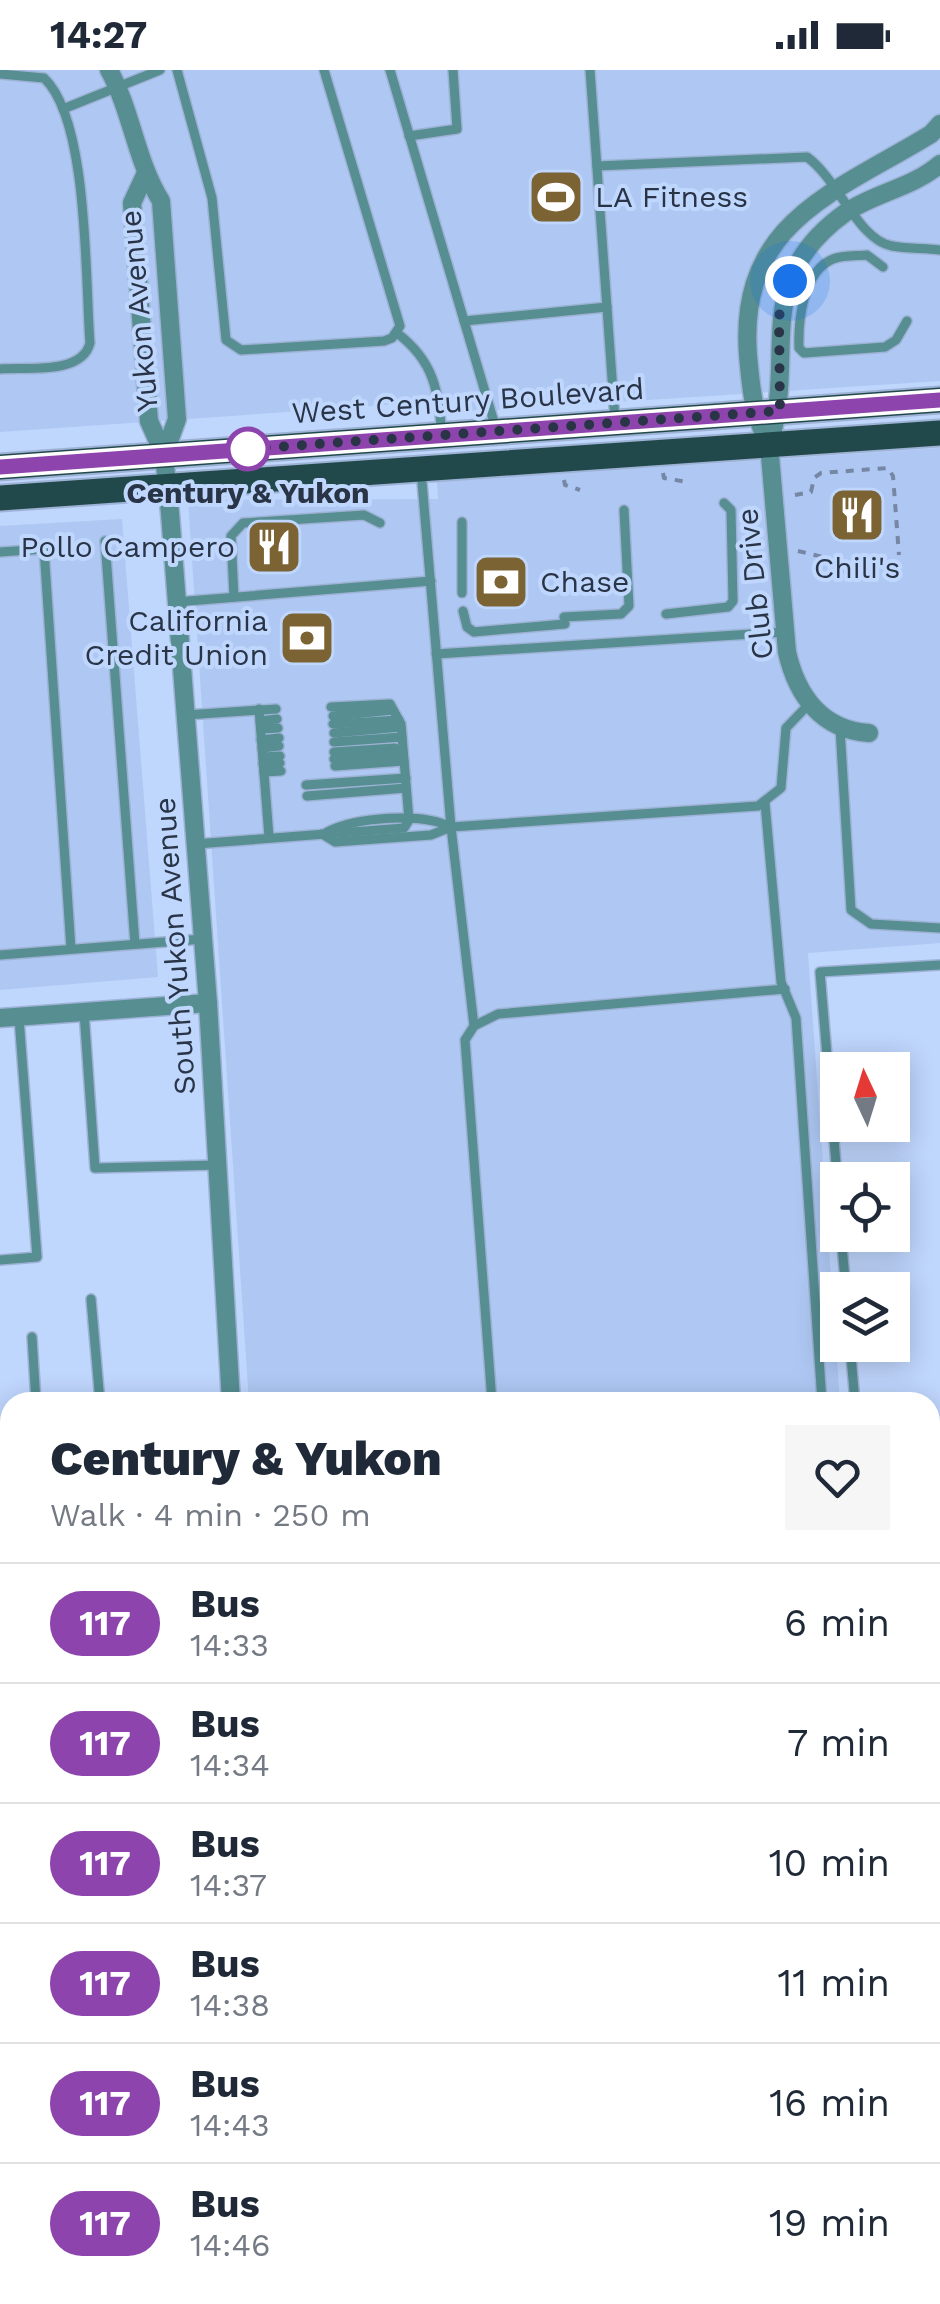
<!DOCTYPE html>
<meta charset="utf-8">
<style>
body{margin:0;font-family:"Work Sans",sans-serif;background:#f6f6f7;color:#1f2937;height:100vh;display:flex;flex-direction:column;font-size:38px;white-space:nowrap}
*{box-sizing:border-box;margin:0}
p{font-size:32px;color:#747a83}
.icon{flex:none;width:55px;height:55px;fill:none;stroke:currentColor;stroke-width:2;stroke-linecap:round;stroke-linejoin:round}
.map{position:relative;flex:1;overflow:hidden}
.side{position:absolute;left:0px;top:1322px;width:940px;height:912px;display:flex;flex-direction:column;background:#fff;border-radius:30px 30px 0 0;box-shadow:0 5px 25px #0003}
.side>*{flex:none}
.badge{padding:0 20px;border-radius:32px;font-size:35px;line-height:65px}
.needle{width:65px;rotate:356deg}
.buttons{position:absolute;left:820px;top:982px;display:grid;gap:20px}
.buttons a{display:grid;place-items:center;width:90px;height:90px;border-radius:0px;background:#fff;box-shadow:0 5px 25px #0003;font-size:50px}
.you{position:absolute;width:50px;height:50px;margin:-25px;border:8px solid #fff;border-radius:50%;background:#1a73e8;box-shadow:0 0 0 15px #1a73e833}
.map>.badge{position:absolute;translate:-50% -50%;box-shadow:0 0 0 5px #fff}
.round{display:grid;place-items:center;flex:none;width:105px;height:105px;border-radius:0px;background:#f6f6f7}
.summary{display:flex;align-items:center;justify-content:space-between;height:170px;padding:0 50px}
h1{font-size:48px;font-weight:800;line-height:75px}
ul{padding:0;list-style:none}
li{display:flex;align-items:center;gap:30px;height:120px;padding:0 50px;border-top:2px solid #e0e1e3}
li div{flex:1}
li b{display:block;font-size:38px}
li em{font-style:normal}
li .badge{min-width:110px;font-weight:700;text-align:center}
.status{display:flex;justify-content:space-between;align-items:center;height:70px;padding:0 50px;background:#fff;direction:ltr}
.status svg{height:28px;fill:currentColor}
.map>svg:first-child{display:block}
.built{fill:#aec8f3}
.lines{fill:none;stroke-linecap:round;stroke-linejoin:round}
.lane-casing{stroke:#9eb2d5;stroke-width:12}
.street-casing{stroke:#9eb2d5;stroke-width:21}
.secondary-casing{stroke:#9eb2d5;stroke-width:24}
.primary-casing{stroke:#9eb2d5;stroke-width:29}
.path{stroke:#7687a4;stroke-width:4;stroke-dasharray:8 8;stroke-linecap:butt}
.lane{stroke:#568e92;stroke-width:9}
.street{stroke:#568e92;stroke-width:18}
.secondary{stroke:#1c686d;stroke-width:20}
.primary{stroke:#21494b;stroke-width:25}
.line-casing{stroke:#fff;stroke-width:22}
.line{stroke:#8e44ad;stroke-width:15}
.walk{stroke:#293447;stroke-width:10;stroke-dasharray:0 18}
.stop-dot{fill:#fff;stroke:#8e44ad;stroke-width:5}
.labels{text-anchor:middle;stroke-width:8;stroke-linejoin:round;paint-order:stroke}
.poi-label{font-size:30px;fill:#293447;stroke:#bfd6fd;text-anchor:start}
.street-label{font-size:30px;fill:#293447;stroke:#bfd6fd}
.stop-label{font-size:30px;font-weight:bold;fill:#293447;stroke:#bfd6fd}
</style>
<div class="status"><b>14:27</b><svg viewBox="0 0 49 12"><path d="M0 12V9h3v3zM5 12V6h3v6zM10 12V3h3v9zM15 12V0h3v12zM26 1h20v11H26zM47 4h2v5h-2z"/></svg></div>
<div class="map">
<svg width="940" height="2234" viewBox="0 0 940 2234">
<rect width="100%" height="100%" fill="#bfd6fd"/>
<g class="built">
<path d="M0,0h940v311l-477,31 -4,-12 -459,32z"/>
<path d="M940,378v495l-132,10 32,449h-591l-61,-902 250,-1 -1,-17z"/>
<path d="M122,449l36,458 -158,13v-464z"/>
<path d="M930,1440h10v794h-635v-9h625z"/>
</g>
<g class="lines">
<g class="lane-casing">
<g id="lane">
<path d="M177,0l35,128 14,142 15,10 143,-9 8,-3 8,-12 -76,-256"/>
<path d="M390,0l106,359"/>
<path d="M590,0l25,350"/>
<path d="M0,4l44,4c45,42 41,202 46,265 -8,32 -63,24 -90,26"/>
<path d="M63,39l97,-39"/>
<path d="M409,66l48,-7 -4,-59"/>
<path d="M597,96l210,-9c31,22 51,83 85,89 16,3 33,2 48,4"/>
<path d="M883,197l-16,-12c-10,1 -24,0 -34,4 -30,12 -35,62 -34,89l5,5 81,-6 11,-7 11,-19"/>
<path d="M464,251l143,-14"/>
<path d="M397,263c38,29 41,58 45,102"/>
<path d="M421,400l30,357 23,199"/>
<path d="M105,471l30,403"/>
<path d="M0,482l44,-3 27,400"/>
<path d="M462,523v-71"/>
<path d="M234,527l-3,-61 12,-13 121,-8 16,8"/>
<path d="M176,532l255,-21"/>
<path d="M463,541l4,16 7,5 91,-8"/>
<path d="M666,544l62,-7 5,-6 -2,-91 -7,-7"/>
<path d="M564,547l57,-3 8,-8 -5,-96"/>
<path d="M436,584l349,-22"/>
<path d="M259,639l10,128"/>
<path d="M186,645l90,-6"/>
<path d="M333,646l60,-6"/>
<path d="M260,651l17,-2"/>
<path d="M333,654l66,-4"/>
<path d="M840,658l11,182 20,14 69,4"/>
<path d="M261,659l17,-1"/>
<path d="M334,663l67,-6"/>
<path d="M261,670l18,-2"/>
<path d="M334,672l68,-5"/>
<path d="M262,678l17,-2"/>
<path d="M334,682l61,-4"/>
<path d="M263,687l17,-1"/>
<path d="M334,689l69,-6"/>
<path d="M263,694l17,-1"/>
<path d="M335,696l69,-5"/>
<path d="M264,702l17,-1"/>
<path d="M306,715l100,-7"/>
<path d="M307,726l99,-8"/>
<path d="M765,733l16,179 15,36 26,384"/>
<path d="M327,762c30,-15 95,-20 124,-5"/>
<path d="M322,764l13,8 96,-7 20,-8 307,-21 23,-18 5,-60 24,-25"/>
<path d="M196,774l208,-16 5,-8 -8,-96 -11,-20 -59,3"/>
<path d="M0,885l203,-16"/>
<path d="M84,942l11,156 123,-3"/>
<path d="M838,1118l-18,-216 120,-7"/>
<path d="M841,1165l5,55"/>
<path d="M0,1190l37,-3 -18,-239"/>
<path d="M91,1229l9,103"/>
<path d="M32,1267l4,65"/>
<path d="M850,1275l5,57"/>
<path d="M492,1332l-27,-362 9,-14 24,-12 287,-25"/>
<path d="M930,1471l10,-1"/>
<path d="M930,2122l10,-1"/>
</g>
</g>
<g class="street-casing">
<g id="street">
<path d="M109,0c23,42 27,91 52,131l16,218 -13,36"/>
<path d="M145,105l-13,28 17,218 15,34 6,58 38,490 23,399"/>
<path d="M769,374c-16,-30 -18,-55 -21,-89 -10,-134 87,-162 183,-221l9,-10"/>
<path d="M869,663c-47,-3 -72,-37 -82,-81l-18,-208c29,-89 -20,-162 76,-231 29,-20 67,-25 95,-49"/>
<path d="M0,948l208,-15"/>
<path d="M0,1784l10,-1"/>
<path d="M0,2082l10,-1"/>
<path d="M289,2225l1,9"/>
</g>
</g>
<g class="secondary-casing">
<g id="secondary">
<path d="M930,1416l10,-1"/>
<path d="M0,1482l10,-1"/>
</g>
</g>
<g class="primary-casing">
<g id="primary">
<path d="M0,397l940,-67"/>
<path d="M0,428l940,-65"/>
</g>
</g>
<g class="path">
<path d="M663,403l1,5 23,4"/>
<path d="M564,410l1,5 15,5"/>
<path d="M795,425l16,-3 3,-14 7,-5 67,-5 5,8 6,79"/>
<path d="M798,481l37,9 9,14"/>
</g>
<use href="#lane" class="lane"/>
<use href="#street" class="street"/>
<use href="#secondary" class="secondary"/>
<use href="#primary" class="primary"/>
</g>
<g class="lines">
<g class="line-casing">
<path id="line" d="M0,397l940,-67"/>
</g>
<use href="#line" class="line"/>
<path class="walk" d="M248,379l532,-38 -1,-95 11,-35"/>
</g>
<defs>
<g id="stadium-square" transform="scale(2.875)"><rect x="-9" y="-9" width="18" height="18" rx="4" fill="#7c6334" stroke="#bfd6fd"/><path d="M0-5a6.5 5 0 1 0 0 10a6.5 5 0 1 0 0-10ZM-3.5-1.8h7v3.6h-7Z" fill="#fff"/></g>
<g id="restaurant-square" transform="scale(2.875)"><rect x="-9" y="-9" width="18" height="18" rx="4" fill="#7c6334" stroke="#bfd6fd"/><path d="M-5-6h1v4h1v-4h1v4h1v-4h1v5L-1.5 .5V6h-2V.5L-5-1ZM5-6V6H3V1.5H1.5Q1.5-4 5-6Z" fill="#fff"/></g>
<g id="bank-square" transform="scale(2.875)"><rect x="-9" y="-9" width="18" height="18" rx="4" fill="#7c6334" stroke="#bfd6fd"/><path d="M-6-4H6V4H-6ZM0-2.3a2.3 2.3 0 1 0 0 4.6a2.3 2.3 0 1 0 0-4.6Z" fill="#fff"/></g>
</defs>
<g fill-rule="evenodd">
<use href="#stadium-square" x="556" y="127"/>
<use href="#restaurant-square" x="857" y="445"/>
<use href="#restaurant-square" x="274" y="477"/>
<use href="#bank-square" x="501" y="512"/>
<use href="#bank-square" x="307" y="568"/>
</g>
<circle class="stop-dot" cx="248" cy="379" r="20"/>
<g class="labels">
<g class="poi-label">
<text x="595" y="137">LA Fitness</text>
<text x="235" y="487" text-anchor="end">Pollo Campero</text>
<text x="857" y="508" text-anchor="middle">Chili's</text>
<text x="540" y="522">Chase</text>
<text x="268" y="561" text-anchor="end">California<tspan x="268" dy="34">Credit Union</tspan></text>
</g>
<g class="street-label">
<text transform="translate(139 241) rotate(-95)" y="10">Yukon Avenue</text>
<text transform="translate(468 331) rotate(-4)" y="10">West Century Boulevard</text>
<text transform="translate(755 514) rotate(-96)" y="10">Club Drive</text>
<text transform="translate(175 876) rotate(-94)" y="10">South Yukon Avenue</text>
</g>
<g class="stop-label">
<text x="248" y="433">Century &amp; Yukon</text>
</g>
</g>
</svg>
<div class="buttons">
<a><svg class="needle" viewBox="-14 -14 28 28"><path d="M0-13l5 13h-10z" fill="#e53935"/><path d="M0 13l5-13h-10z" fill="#747a83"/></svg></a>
<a><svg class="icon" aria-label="locate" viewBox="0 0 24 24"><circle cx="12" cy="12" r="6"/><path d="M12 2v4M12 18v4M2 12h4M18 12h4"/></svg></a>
<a><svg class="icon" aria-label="layers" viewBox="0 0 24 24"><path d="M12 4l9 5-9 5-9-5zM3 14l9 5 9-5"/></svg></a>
</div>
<div class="you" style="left:790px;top:211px"></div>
<section class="side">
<div class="summary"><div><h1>Century &amp; Yukon</h1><p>Walk · 4 min · 250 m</p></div><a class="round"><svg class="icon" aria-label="heart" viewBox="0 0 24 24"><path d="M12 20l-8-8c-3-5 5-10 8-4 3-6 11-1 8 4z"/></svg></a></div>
<ul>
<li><span class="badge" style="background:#8e44ad;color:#fff">117</span><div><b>Bus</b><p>14:33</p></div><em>6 min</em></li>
<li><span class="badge" style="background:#8e44ad;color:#fff">117</span><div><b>Bus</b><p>14:34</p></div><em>7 min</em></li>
<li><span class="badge" style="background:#8e44ad;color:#fff">117</span><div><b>Bus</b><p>14:37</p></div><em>10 min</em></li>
<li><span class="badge" style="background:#8e44ad;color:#fff">117</span><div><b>Bus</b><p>14:38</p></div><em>11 min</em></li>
<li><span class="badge" style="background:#8e44ad;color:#fff">117</span><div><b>Bus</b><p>14:43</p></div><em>16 min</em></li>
<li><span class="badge" style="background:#8e44ad;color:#fff">117</span><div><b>Bus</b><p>14:46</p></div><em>19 min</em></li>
</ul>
</section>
</div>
